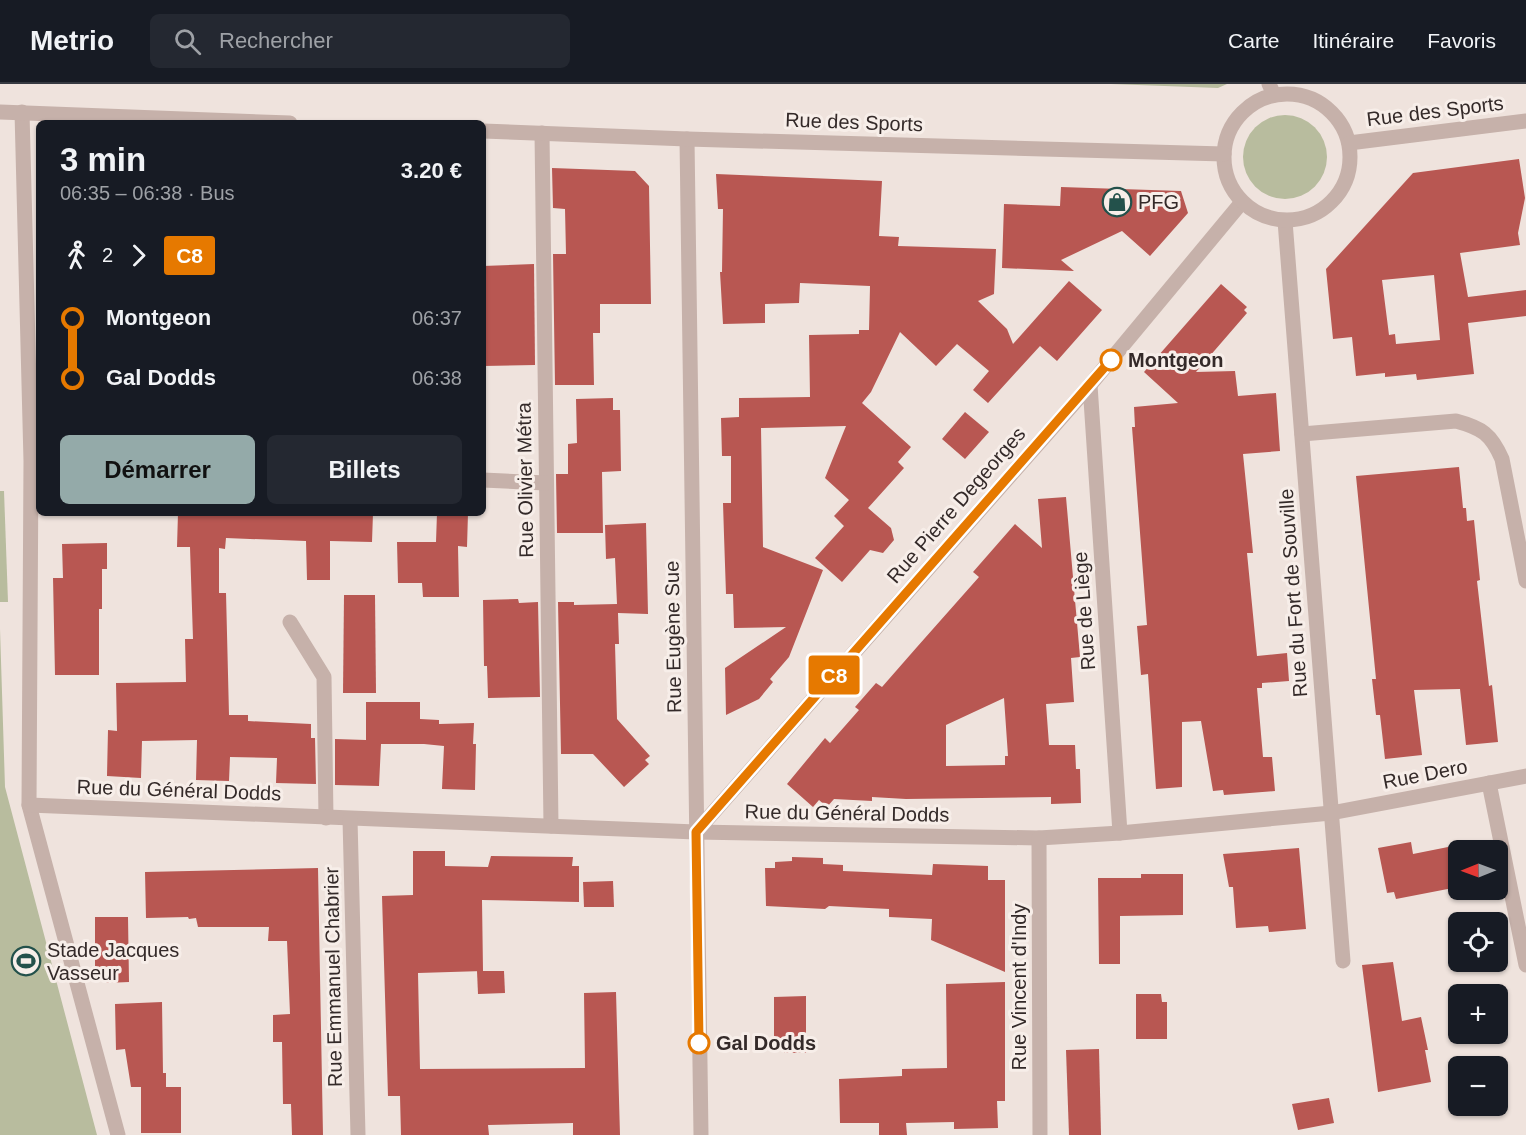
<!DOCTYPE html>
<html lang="fr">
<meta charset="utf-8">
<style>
body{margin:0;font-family:Helvetica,sans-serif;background:#242831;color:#f1f3f6;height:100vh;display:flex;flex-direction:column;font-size:22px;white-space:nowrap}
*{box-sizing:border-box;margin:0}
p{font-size:20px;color:#9ea1a6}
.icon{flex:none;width:33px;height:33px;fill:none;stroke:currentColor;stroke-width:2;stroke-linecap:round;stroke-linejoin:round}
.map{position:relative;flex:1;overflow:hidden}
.details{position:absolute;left:36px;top:36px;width:450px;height:396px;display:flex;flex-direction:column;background:#171b24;border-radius:9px;box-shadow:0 2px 4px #0004}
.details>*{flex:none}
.badge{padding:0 12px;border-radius:4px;font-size:21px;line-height:39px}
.needle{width:39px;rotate:269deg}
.tools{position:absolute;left:1448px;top:756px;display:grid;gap:12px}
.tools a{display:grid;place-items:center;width:60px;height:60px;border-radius:9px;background:#171b24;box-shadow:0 2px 4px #0004;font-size:30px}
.map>.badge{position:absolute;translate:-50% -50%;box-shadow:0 0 0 3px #fff}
.legs{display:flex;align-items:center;gap:9px;height:66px;padding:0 24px;font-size:20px}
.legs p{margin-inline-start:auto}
.headline{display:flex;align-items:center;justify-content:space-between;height:102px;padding:0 24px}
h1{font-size:33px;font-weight:700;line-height:45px}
.button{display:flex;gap:12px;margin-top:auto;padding:12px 24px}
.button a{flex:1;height:69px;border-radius:9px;background:#94aaa9;color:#111;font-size:24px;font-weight:700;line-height:69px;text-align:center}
.button a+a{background:#242831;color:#f1f3f6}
ul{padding:0 24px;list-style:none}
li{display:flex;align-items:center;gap:21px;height:60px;font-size:22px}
li i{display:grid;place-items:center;width:9px;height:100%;margin:0 8px;background:currentColor}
li i::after{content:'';width:15px;height:15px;margin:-8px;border:4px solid;border-radius:50%;background:#171b24}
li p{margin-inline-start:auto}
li:first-child i{background:linear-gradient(#0000 50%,currentColor 0)}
li:last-child i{background:linear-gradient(currentColor 50%,#0000 0)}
header{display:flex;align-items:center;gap:36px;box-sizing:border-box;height:84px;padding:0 30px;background:#171b24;border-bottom:2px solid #363941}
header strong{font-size:28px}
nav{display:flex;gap:33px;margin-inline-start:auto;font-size:21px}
.search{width:420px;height:54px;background:#242831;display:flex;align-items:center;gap:15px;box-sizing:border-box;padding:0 21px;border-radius:9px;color:#9ea1a6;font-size:22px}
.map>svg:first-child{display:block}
.green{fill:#b8bc9e}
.building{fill:#b85752;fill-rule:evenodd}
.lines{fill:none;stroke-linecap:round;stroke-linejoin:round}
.service{stroke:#c6b1aa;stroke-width:15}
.minor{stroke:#c6b1aa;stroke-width:15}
.tertiary{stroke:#c6b1aa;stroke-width:15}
.line-1-casing{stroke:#fff;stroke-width:14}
.line-1{stroke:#e67900;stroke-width:9}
.stop-1-dot{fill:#fff;stroke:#e67900;stroke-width:3}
.labels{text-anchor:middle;stroke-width:6;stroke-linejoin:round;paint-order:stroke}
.street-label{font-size:20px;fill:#342a29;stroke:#f7eee9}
.poi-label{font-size:20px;fill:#342a29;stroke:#f7eee9;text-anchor:start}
.stop-label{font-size:20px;font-weight:bold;fill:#342a29;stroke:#f7eee9;text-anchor:start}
</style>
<header>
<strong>Metrio</strong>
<div class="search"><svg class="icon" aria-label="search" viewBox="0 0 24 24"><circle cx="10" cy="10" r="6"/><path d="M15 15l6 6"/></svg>Rechercher</div>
<nav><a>Carte</a><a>Itinéraire</a><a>Favoris</a></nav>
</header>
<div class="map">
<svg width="1526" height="1051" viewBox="0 0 1526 1051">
<rect width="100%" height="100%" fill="#efe3dd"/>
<g class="green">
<path d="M1111,0h116l-9,4z"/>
<circle cx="1285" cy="73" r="42"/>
<path d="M0,407h4l4,111h-8z"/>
<path d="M0,545l5,158 92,348h-97z"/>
</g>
<g class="building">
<path d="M1519,75l6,39 -7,35 2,12 -60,8 8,44 58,-7v26l-58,7 6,51 -57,6 -1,-6 -31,3v-4l-29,3 -4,-39 -19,2 -7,-70 87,-96zM1434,191l6,65 -44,4 -1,-10 -6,1 -7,-55z"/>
<path d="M552,84l83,3 14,15 2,118h-51v29h-7l1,52h-39l-2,-131h13l-1,-45 -12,-1z"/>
<path d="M716,90l166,7 -3,55 20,1 -1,9 98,3 -2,45 -16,7 29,28 6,15 56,-63 33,29 -45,51 -17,-15 -52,57 -15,-13 16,-19 -32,-27 -21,22 -36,-34 -29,60 -9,11 49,44 -13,15 6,6 -36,40 23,20 3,12 -11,13 -13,-3 -28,32 -27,-24 29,-32 -10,-10 15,-16 -24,-22 21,-52 -85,2 2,119 60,23 -34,87 -19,22 3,3 -14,17 -33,16 -1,-47 61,-41 -52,1 -1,-34h-7l-2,-59 -1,-32h8v-47h-9l-1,-38 18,-1v-19l71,-1 -1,-62 50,-1v-4h10l1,-44 -70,-3 -1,20 -34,1v19l-42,1 -3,-52h2l1,-63h-5z"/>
<path d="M1061,103l120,4 7,22 -38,43 -28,-25 -61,29 13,11 -72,-3 2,-64 56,2z"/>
<path d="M534,180l1,101 -52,1v-100z"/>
<path d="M1221,200l26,23 -3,3 3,3 -51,59 39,-1 3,25 38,-3 4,58 -37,3 10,99h-6l10,103 30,-3 2,28 -27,2v5h-5l6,69h9l3,34 -51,4 -1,-5 -10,1 -12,-70 -19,1v65l-26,2 -8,-115 -7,1 -4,-49 10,-1 -15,-198h3l-1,-20 44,-4 -34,-31z"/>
<path d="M613,314v12h7l1,61 -19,1 1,61h-46l-1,-59h12v-30l9,-1 -1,-44z"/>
<path d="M965,328l24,20 -24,27 -23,-20z"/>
<path d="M1459,383l4,41h3l1,13 7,-1 6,60 -3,1 12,105 3,-1 6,57 -32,3 -6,-56 -46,1 8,65 -37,4 -5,-44h-4l-4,-36h4l-20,-203z"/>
<path d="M1066,413l14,160 -9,1 3,44 -28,2 3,41h26l1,24h4l1,34 -30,1v-7l-145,2 -34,-2v4l-38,-2 -7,8 -8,-7 -6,7 -26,-23 38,-46 5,5 29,-33 -4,-3 21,-24 6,4 35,-40 62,-70 -6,-5 42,-48 27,24 -4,-49zM1004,614l4,58h-3v9l-59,1v-41z"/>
<path d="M178,429h195l-1,29 -42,-1v39h-23l-1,-39 -80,-3 -1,11 -6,-1v45h7l3,122h19v6l63,3v14h4l1,46 -40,-1 1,-25 -47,-1 -1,24 -33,-1 1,-40 -55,1 -1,37 -34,-2 1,-46 9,1 -1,-48 70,-1 -1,-43h8l-3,-92h-13z"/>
<path d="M437,429h31l-1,34 -9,-1 1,51h-36l-1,-14h-24l-1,-41h39z"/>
<path d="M646,439l2,91 -30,-1 1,31h-4l2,75 33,37 -5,4 4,4 -25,23 -31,-33h-32l-3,-152h16v3l43,-1 -2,-46 -9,1 -1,-34z"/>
<path d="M107,459v26h-5v40h-3v66h-44l-2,-97h10l-1,-34z"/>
<path d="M344,511h31l1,98h-33z"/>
<path d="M518,515l1,4 19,-1 2,95 -52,1 -1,-32h-3l-1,-66z"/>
<path d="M366,618h54v17l19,1v4l35,-1 -1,21h3l-1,46 -33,-1 2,-43 -20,-2h-43l-2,42 -44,-1v-46l31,1z"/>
<path d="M1411,758l2,12 45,-9v42l-62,12 -2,-7 -7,1 -9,-45z"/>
<path d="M1299,764l7,81 -37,3 -1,-6 -32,2 -3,-41h-4l-6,-33z"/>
<path d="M413,767h32v15l43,1 3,-11 82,1 -1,9h7v36l-97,-2 1,71 -65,2 2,96 165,-1 -1,-75 32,-1 4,143h-47v-12l-85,2 1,10h-88l-1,-39h-12l-6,-200 31,-1z"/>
<path d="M792,773l31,1v6l20,1v6l89,4 1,-11 55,2v14h17v92l-74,-32 1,-21 -43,-2v-8l-60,-3 -4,3 -59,-3 -1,-38h10v-6l17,-1z"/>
<path d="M318,784l5,267h-31l-1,-31h-8l-1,-62h-9v-27l17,-1 -3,-73h-19l1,-14h-71l-2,-9 -7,1 -1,-2 -42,1 -1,-46z"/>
<path d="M1141,790h42v41l-63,1v48h-21l-1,-86h43z"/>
<path d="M613,797l1,26h-30l-1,-25z"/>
<path d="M95,833h33l1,65 -23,1v-11h-11z"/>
<path d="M1393,878l9,59 19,-4 7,33h-3l6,32 -53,10 -16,-127z"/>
<path d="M477,887h27l1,22 -27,1z"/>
<path d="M1005,898v119h-8l1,27 -44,1v-7l-48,1 1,12h-28v-12h-39l-1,-44 63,-3v-7l45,-1 -1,-84z"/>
<path d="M1136,910h25l1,8h5v37h-31z"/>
<path d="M806,912v57h-22l-1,-15h-9v-41z"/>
<path d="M162,918l1,71h3v14h15v46h-40v-46h-10l-6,-38 -9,1 -1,-46z"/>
<path d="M1099,965l2,86h-32l-3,-85z"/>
<path d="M1329,1014l5,25 -36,7 -6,-26z"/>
</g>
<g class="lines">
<g class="service">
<path d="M1269,0l5,11"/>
<path d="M1489,699l37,182"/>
</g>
<g class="minor">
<path d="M22,28l9,349 -2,344 89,330"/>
<path d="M542,49l9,693"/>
<path d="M687,55l14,996"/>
<path d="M1285,137l58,740"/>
<path d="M1090,301l30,448"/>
<path d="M1302,350l154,-13c26,7 35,13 46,38l24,122"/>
<path d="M483,396l63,3"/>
<path d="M290,538l34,55 2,141"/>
<path d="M29,721l667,27 343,6 81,-5 211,-20 195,-37"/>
<path d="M350,735l8,316"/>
<path d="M696,748l394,-447 152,-183"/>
<path d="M1039,754l1,297"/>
</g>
<g class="tertiary">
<circle cx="1287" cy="73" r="63"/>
<path d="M0,28l290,11"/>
<path d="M483,47l204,8 537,15"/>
<path d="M1349,59l177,-22"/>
</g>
</g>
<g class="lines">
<g class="line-1-casing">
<path id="line-1" d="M699,959l-3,-211 415,-472"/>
</g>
<use href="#line-1" class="line-1"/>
</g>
<defs>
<g id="shop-ring" transform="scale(1.5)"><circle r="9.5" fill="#f7eee9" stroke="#23514b" stroke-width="1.5"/><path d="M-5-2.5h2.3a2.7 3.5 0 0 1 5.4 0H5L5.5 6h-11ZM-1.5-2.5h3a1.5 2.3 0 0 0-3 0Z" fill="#23514b"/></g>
<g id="stadium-ring" transform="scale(1.5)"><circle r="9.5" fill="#f7eee9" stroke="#23514b" stroke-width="1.5"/><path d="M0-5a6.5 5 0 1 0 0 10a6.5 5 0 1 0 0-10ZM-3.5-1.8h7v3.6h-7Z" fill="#23514b"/></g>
</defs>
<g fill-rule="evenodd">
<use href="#shop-ring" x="1117" y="118"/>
<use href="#stadium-ring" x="26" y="877"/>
</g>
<g class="stop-1-dot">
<circle cx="1111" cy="276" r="10"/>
<circle cx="699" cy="959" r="10"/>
</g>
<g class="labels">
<g class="street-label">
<text transform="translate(1435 27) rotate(-7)" y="7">Rue des Sports</text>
<text transform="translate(854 38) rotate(2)" y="7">Rue des Sports</text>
<text transform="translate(525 396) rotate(-91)" y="7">Rue Olivier Métra</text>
<text transform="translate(956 421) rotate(-49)" y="7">Rue Pierre Degeorges</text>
<text transform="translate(1293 509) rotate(-94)" y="7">Rue du Fort de Souville</text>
<text transform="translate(1084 527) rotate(-94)" y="7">Rue de Liège</text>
<text transform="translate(673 553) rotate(-91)" y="7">Rue Eugène Sue</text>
<text transform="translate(1425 690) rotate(-11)" y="7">Rue Dero</text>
<text transform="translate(179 706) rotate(2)" y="7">Rue du Général Dodds</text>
<text transform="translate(847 729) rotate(1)" y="7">Rue du Général Dodds</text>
<text transform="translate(333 893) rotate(-91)" y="7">Rue Emmanuel Chabrier</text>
<text transform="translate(1019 903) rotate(-90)" y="7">Rue Vincent d'Indy</text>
</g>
<g class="poi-label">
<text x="1138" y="125">PFG</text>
<text x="47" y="873">Stade Jacques<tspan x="47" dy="23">Vasseur</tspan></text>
</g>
<g class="stop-label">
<text x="1128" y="283">Montgeon</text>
<text x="716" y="966">Gal Dodds</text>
</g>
</g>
</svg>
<div class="tools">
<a><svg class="needle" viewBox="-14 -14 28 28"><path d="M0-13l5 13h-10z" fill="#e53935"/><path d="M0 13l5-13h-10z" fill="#9ea1a6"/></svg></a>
<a><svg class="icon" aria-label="locate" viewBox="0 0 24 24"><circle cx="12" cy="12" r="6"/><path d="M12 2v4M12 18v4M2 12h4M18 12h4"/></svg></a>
<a>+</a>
<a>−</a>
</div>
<b class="badge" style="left:834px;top:591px;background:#e67900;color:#fff">C8</b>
<section class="details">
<div class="headline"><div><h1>3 min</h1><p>06:35 – 06:38 · Bus</p></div><b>3.20 €</b></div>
<div class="legs"><svg class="icon" aria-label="walk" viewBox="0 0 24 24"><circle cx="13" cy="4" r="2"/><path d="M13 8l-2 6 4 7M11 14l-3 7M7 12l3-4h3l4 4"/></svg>2<svg class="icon" aria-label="forward" viewBox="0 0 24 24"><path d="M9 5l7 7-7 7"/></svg><b class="badge" style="background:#e67900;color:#fff">C8</b></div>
<ul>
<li><i style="color:#e67900"></i><b>Montgeon</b><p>06:37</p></li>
<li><i style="color:#e67900"></i><b>Gal Dodds</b><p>06:38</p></li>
</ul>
<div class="button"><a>Démarrer</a><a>Billets</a></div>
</section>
</div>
